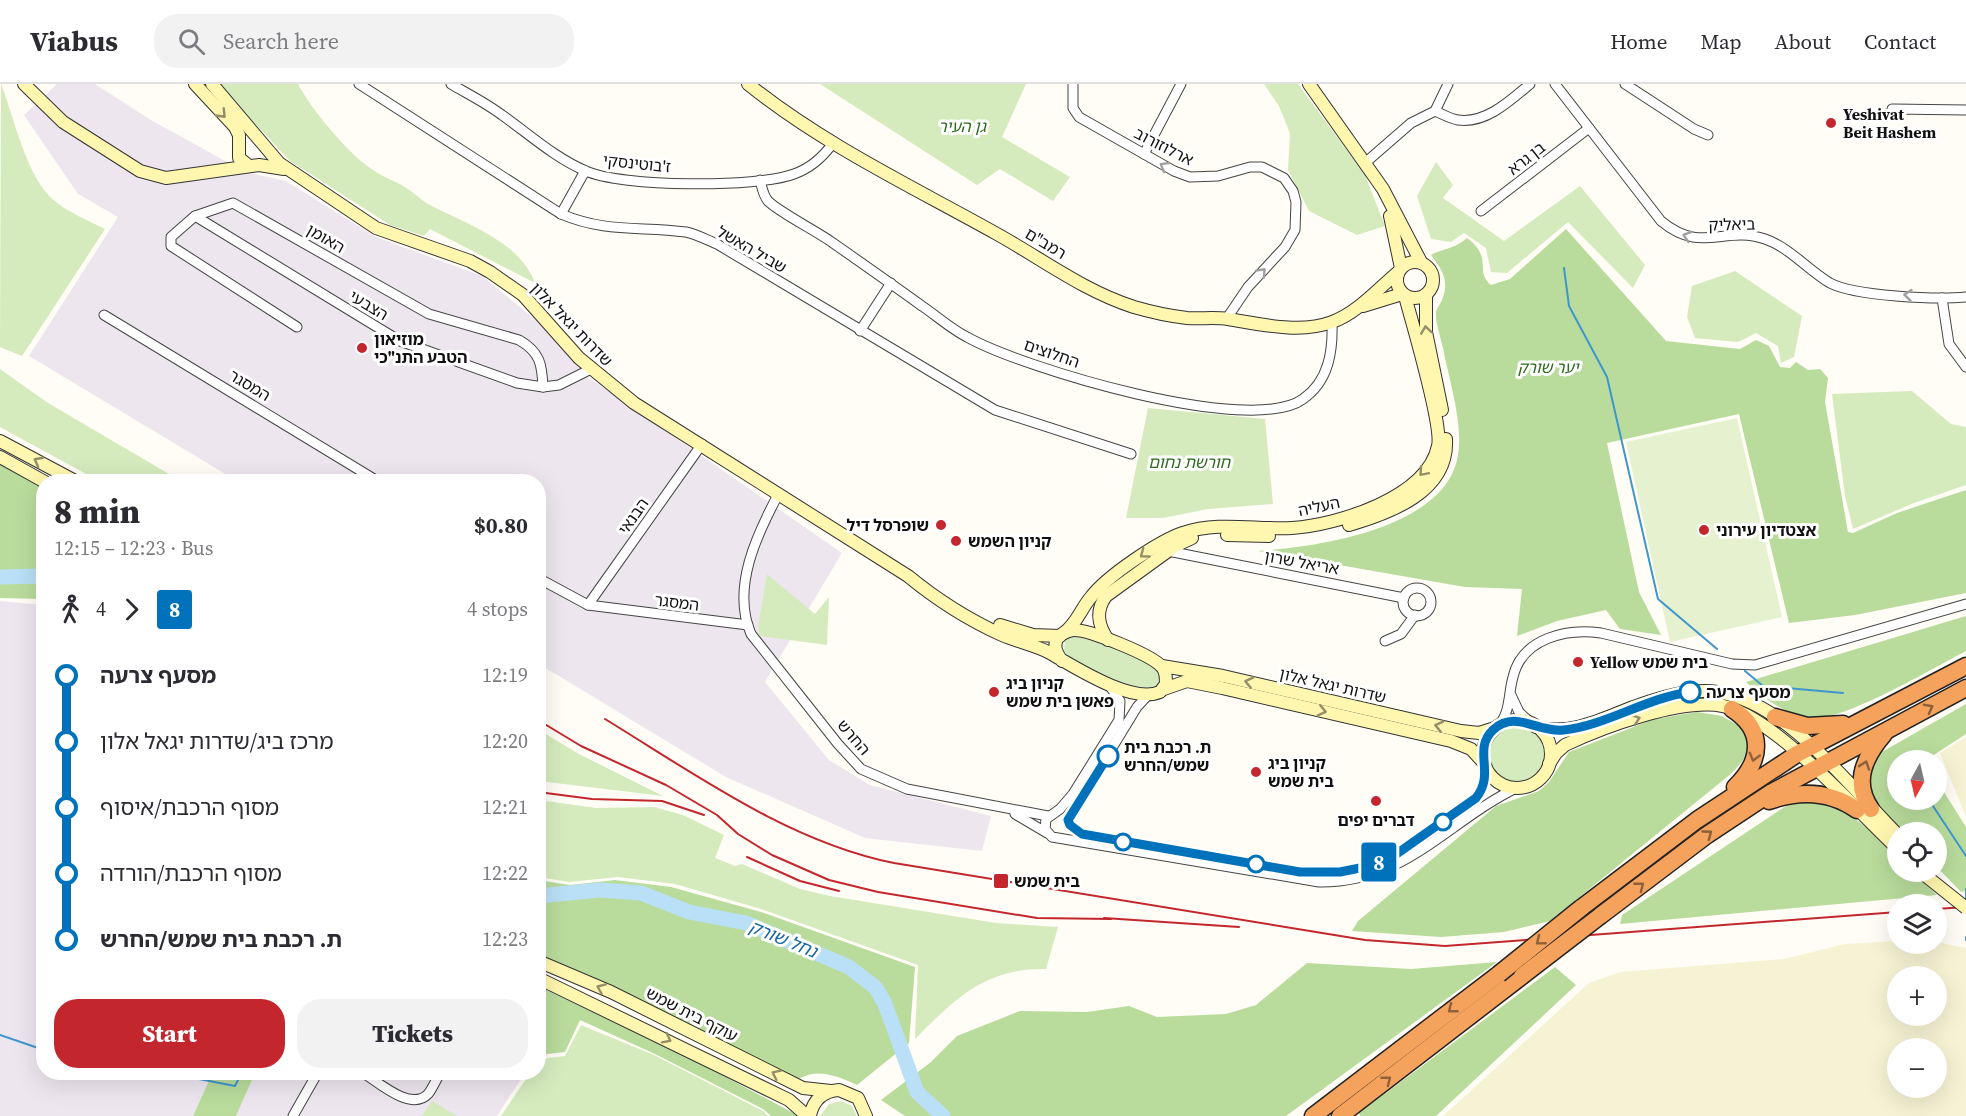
<!DOCTYPE html>
<meta charset="utf-8">
<style>
body{margin:0;font-family:"Source Serif 4","Noto Sans Hebrew",serif;background:#f2f2f3;color:#2b2b33;height:100vh;display:flex;flex-direction:column;font-size:22px;white-space:nowrap}
*{box-sizing:border-box;margin:0}
p{font-size:20px;color:#7c7c81}
.icon{flex:none;width:33px;height:33px;fill:none;stroke:currentColor;stroke-width:2;stroke-linecap:round;stroke-linejoin:round}
.map{position:relative;flex:1;overflow:hidden}
.panel{position:absolute;left:36px;top:390px;width:510px;height:606px;display:flex;flex-direction:column;background:#fff;border-radius:24px;box-shadow:0 6px 24px #0002}
.panel>*{flex:none}
.badge{padding:0 12px;border-radius:4px;font-size:21px;line-height:39px}
.needle{width:39px;rotate:188deg}
.controls{position:absolute;left:1887px;top:666px;display:grid;gap:12px}
.controls a{display:grid;place-items:center;width:60px;height:60px;border-radius:50%;background:#fff;box-shadow:0 6px 24px #0002;font-size:30px}
.map>.badge{position:absolute;translate:-50% -50%;box-shadow:0 0 0 3px #fff}
.legs{display:flex;align-items:center;gap:9px;height:66px;padding:0 18px;font-size:20px}
.legs p{margin-inline-start:auto}
.summary{display:flex;align-items:center;justify-content:space-between;height:102px;padding:0 18px}
h1{font-size:33px;font-weight:800;line-height:45px}
.action{display:flex;gap:12px;margin-top:auto;padding:12px 18px}
.action a{flex:1;height:69px;border-radius:24px;background:#c4262e;color:#fff;font-size:24px;font-weight:800;line-height:69px;text-align:center}
.action a+a{background:#f2f2f3;color:#2b2b33}
ul{padding:0 18px;list-style:none}
li{display:flex;align-items:center;gap:21px;height:66px;font-size:22px}
li i{display:grid;place-items:center;width:9px;height:100%;margin:0 8px;background:currentColor}
li i::after{content:'';width:15px;height:15px;margin:-8px;border:4px solid;border-radius:50%;background:#fff}
li p{margin-inline-start:auto}
li:first-child i{background:linear-gradient(#0000 50%,currentColor 0)}
li:last-child i{background:linear-gradient(currentColor 50%,#0000 0)}
header{display:flex;align-items:center;gap:36px;box-sizing:border-box;height:84px;padding:0 30px;background:#fff;border-bottom:2px solid #e1e1e2}
header strong{font-size:28px}
nav{display:flex;gap:33px;margin-inline-start:auto;font-size:21px}
.search{width:420px;height:54px;background:#f2f2f3;display:flex;align-items:center;gap:15px;box-sizing:border-box;padding:0 21px;border-radius:24px;color:#7c7c81;font-size:22px}
.map>svg:first-child{display:block}
.industrial{fill:#eee6ef}
.farmland{fill:#f6f3d4;fill-rule:evenodd}
.green{fill:#d5ebbd}
.forest{fill:#b9dc9c}
.pitch{fill:#e6f2cf}
.lines{fill:none;stroke-linecap:round;stroke-linejoin:round}
.stream{stroke:#3f96cf;stroke-width:2}
.river{stroke:#b9e0f7;stroke-width:15}
.street-casing{stroke:#444;stroke-width:11}
.secondary-casing{stroke:#333;stroke-width:14}
.highway-casing{stroke:#222;stroke-width:19}
.street{stroke:#fff;stroke-width:9}
.secondary{stroke:#fff6b0;stroke-width:12}
.highway{stroke:#f5a25d;stroke-width:16}
.rail{stroke:#c4262e;stroke-width:2}
.secondary-bridge-casing{stroke:#333;stroke-width:14;stroke-linecap:butt}
.highway-bridge-casing{stroke:#222;stroke-width:19;stroke-linecap:butt}
.secondary-bridge{stroke:#fff6b0;stroke-width:12}
.highway-bridge{stroke:#f5a25d;stroke-width:16}
.oneway{stroke:#948f68}
.oneway2{stroke:#a0a0a0}
.oneway3{stroke:#8e613b}
.line-1-casing{stroke:#fff;stroke-width:14}
.line-1{stroke:#0072bc;stroke-width:9}
.poi-dot{fill:#c4262e;stroke:#fff;stroke-width:2}
.stop-1-dot{fill:#fff;stroke:#0072bc;stroke-width:3}
.labels{text-anchor:middle;stroke-width:6;stroke-linejoin:round;paint-order:stroke}
.poi-label{font-size:16px;font-weight:bold;fill:#111;stroke:#fff;text-anchor:start}
.park-label{font-size:16px;font-style:italic;fill:#2f6b1f;stroke:#fff}
.street-label{font-size:16px;fill:#111;stroke:#fff}
.stop-label{font-size:16px;font-weight:bold;fill:#111;stroke:#fff;text-anchor:start}
.water-label{font-size:18px;font-style:italic;fill:#1768a6;stroke:#fff}
</style>
<header>
<strong>Viabus</strong>
<div class="search"><svg class="icon" aria-label="search" viewBox="0 0 24 24"><circle cx="10" cy="10" r="6"/><path d="M15 15l6 6"/></svg>Search here</div>
<nav><a>Home</a><a>Map</a><a>About</a><a>Contact</a></nav>
</header>
<div class="map">
<svg width="1966" height="1032" viewBox="0 0 1966 1032">
<rect width="100%" height="100%" fill="#fffdf5"/>
<g class="industrial">
<path d="M57,0h38l56,36 94,52 41,9 90,56 106,39 62,51 44,50 254,176 -77,129 64,78 41,25 121,31 -9,35 -117,-13 -139,-61 -187,-113 -1,-182 -301,-1 -208,-125 89,-139 -40,-23 -54,-79z"/>
<path d="M0,517l43,4 1,467 169,1 -20,43h-193z"/>
<path d="M255,989h270l-28,43h-261z"/>
</g>
<g class="farmland">
<path d="M1966,653v80l-26,-64z"/>
<path d="M1897,857l40,1 29,6v168h-523l146,-133 31,-11 164,-13 61,-15zM1898,892h38v40h-38zM1898,964h38v40h-38z"/>
</g>
<g class="green">
<path d="M1,0c14,35 25,95 55,118 14,11 33,19 49,27l-83,127 -22,-9z"/>
<path d="M218,0h80c13,25 51,71 75,86 10,7 22,11 32,17 8,5 15,12 23,17 37,20 91,36 107,79l-105,-54 -6,7 -34,-11 -100,-64z"/>
<path d="M820,0h206l-24,53 68,40 -17,24 -53,-32 -23,16z"/>
<path d="M1264,0h34l67,91 20,51 -28,9 -48,-24 -21,-41 2,-37 -11,-27z"/>
<path d="M1436,78l17,23 -10,13 61,43 76,-55 65,79 -12,23 -65,-66 -61,51 -16,-1 -5,-24 -22,-15 -13,9 -20,-3 -14,-43z"/>
<path d="M1735,187l67,45 -8,41 -13,6 -3,-17 -22,-13 -18,9 -43,-4 -8,-21 5,-31z"/>
<path d="M0,285l48,34 133,78h-82l-99,-54z"/>
<path d="M1912,307l39,33 15,3v58l-52,18 -61,26 -8,-33 -13,-102z"/>
<path d="M1148,324l117,11 8,85 -65,5 -45,9h-37z"/>
<path d="M767,490l48,40 14,-17 -2,48 -67,-9 -2,-10z"/>
<path d="M1076,551c29,6 62,18 84,38l-1,13c-17,9 -87,-19 -95,-36l1,-10z"/>
<circle cx="1516" cy="670" r="28"/>
<path d="M539,646l40,24 84,42 -124,-15z"/>
<path d="M539,716l57,8 58,-1 29,8 41,20 -9,23 20,8 7,-2 58,25 30,7 166,27 62,4 -12,42c-61,-1 -90,29 -131,70l3,-74 -157,-56 -86,-25 -57,-7 -49,5 -30,-5z"/>
<path d="M581,941l73,30 109,56 5,5h-267l29,-43 8,-1 1,-13 26,-3z"/>
<path d="M432,1017l25,15h-35z"/>
<path d="M841,1017l11,5 5,10h-37l9,-12z"/>
</g>
<g class="forest">
<path d="M1566,145l100,112 74,8 16,-9 13,6 11,21 10,1 6,-6 12,8 12,-1 8,9 -3,24 23,130 5,1 44,-20 69,-23v103l-111,22 -66,8 -50,-209 -132,29 32,149 22,43 -41,-6 -14,-19 -49,11 -40,15 5,-47 -57,-2 -207,-36c59,-4 183,-22 199,-91 8,-32 -8,-80 -14,-112 -2,-10 -8,-26 -7,-36 1,-4 5,-9 6,-12 8,-20 0,-30 -11,-45 15,-8 22,-5 36,-17 27,20 7,33 24,47l19,-6z"/>
<path d="M0,373l43,25v117l-43,-1z"/>
<path d="M1966,532v35c-33,17 -118,68 -152,67 -24,0 -51,-20 -68,-36z"/>
<path d="M1966,620v30l-40,26h-28v40h38l1,-19 29,46v64l-5,1 -24,-25 -1,-35h-34l-34,-36 1,-30 11,-13z"/>
<path d="M1697,628l25,4 24,14c6,22 -3,33 -19,47l-177,144 -46,11 -63,5 -89,-6 6,-10 138,-115 43,-15 10,-9 20,-30 85,-33z"/>
<path d="M1813,717c44,12 53,26 84,56l1,15h14l25,23 -317,29 2,-9 164,-109z"/>
<path d="M538,796l32,5 45,-5 56,7 90,25 154,55 -6,76 -52,42c-20,-9 -40,-18 -60,-5l-258,-124z"/>
<path d="M1497,878l-211,154h-381l-24,-16 50,-38 26,-26 63,-25 67,1 42,-6 28,11 69,-3 30,-9 51,-42 104,6z"/>
<path d="M1555,883l21,18 -140,131h-76l-1,-3z"/>
<path d="M538,902l150,71 111,59h-28l-8,-7 -108,-55 -75,-34 -15,32 -26,3z"/>
<path d="M213,988l42,1 -19,43h-43z"/>
</g>
<path class="pitch" d="M1737,334l45,199 -112,25 -44,-200z"/>
<g class="lines">
<g class="stream">
<path d="M1564,184l5,38 38,71 51,222 59,50"/>
<path d="M1745,587l18,15 80,7"/>
<path d="M1929,716l37,56"/>
<path d="M1966,816v-11"/>
<path d="M1966,853v3"/>
<path d="M0,951l44,15"/>
<path d="M163,988l72,14 7,-14"/>
</g>
<g class="river">
<path d="M0,493l44,-1"/>
<path d="M538,812l62,-6 41,3 48,19 57,11 103,44 27,21 9,16 32,88 26,24"/>
</g>
<g class="street-casing">
<g id="street">
<path d="M359,0l202,130c45,19 79,12 125,18 10,2 21,8 31,12l278,166 136,44"/>
<path d="M451,0c17,10 35,19 51,31 27,19 53,43 84,56 35,16 171,17 208,3 17,-6 29,-17 39,-31"/>
<path d="M1073,0v24l6,9 95,54 16,6 28,-1 32,-9h12l22,11 9,13 3,11 -1,28 -10,17 -37,40 -21,31"/>
<path d="M1555,0l106,137c41,34 63,4 104,18 24,8 43,31 65,44 24,13 107,17 136,14"/>
<path d="M1625,0l69,45 14,6"/>
<path d="M1892,25l74,1"/>
<path d="M1435,27c7,3 16,8 23,9 28,4 53,-20 72,-36"/>
<path d="M1144,70l37,-70"/>
<path d="M1365,79l46,-40 24,-12 13,-27"/>
<path d="M760,96c2,8 3,15 8,21 12,12 49,30 65,42 30,21 60,42 89,63 15,10 29,23 45,31 55,31 284,100 336,62 26,-18 30,-48 29,-77"/>
<path d="M1481,127l108,-83"/>
<path d="M561,130l24,-43"/>
<path d="M195,132l205,125 117,42 26,4"/>
<path d="M1942,214l7,46 17,23"/>
<path d="M104,231l275,167"/>
<path d="M297,243l-126,-81v-9l24,-21 38,-13 196,111 90,26c21,12 23,24 24,47l16,-2 32,-16"/>
<path d="M860,247l31,-48"/>
<path d="M779,409c-22,41 -48,95 -28,141l87,110 23,25 46,20 141,27"/>
<path d="M1168,467l236,47"/>
<path d="M538,494l50,27 160,20"/>
<circle cx="1417" cy="518" r="14"/>
<path d="M588,521l114,-161"/>
<path d="M1385,557l16,-7 14,-19"/>
<path d="M1109,601l11,16 -1,19 -46,74 -13,15 -14,10 -1,10 7,8 267,45c87,1 127,-60 199,-95"/>
<path d="M1511,611l8,17 13,12"/>
<path d="M1498,642c13,-14 10,-32 15,-49 9,-39 54,-49 88,-44l131,31 23,1 211,-61"/>
<path d="M1015,730l32,19"/>
<path d="M1068,736l69,-113 11,-12"/>
<path d="M1070,741l12,9 14,4"/>
<path d="M1116,757l184,31 40,-1 25,-4 30,-12 81,-57 7,-11 4,-17"/>
<path d="M362,988c16,10 49,40 66,22 5,-6 8,-15 13,-22"/>
<path d="M293,1032l25,-44"/>
</g>
</g>
<g class="secondary-casing">
<g id="secondary">
<path d="M24,0l39,38 77,49 26,7 93,-13 25,4"/>
<path d="M195,0l40,43 4,8v23l10,8"/>
<path d="M212,0l67,79 97,65 94,33 20,11 33,23 56,63 55,45 274,173c28,23 61,44 94,59 16,7 33,10 48,18 25,14 81,51 110,39l6,-8c0,-6 0,-13 -4,-17 -10,-12 -74,-38 -89,-37 -6,1 -13,4 -16,9 -4,8 0,15 5,22"/>
<path d="M748,0c76,61 165,103 249,150 45,25 87,57 137,73 17,5 36,9 53,11 14,1 28,-1 41,1 32,5 72,15 104,3 25,-9 45,-32 65,-49"/>
<path d="M1309,0l74,105 38,73"/>
<path d="M1390,132l11,52"/>
<circle cx="1415" cy="196" r="18"/>
<path d="M1426,211v37l16,78"/>
<path d="M1363,222l39,-12"/>
<path d="M0,357l77,41"/>
<path d="M0,373l45,25"/>
<path d="M1349,441c41,-12 100,-33 97,-86"/>
<path d="M1227,451l42,1"/>
<path d="M1000,541l33,10 27,1"/>
<path d="M1064,549c14,-11 16,-23 27,-36 16,-21 68,-56 92,-64 35,-12 73,-3 109,-5 45,-3 135,-30 146,-82 5,-21 -26,-123 -33,-150"/>
<path d="M1108,556c-10,-15 -13,-29 -2,-44l69,-50 17,-8"/>
<path d="M1162,582l61,10 238,55 18,2 16,-5"/>
<path d="M1164,605l23,-8 35,7 229,53 20,8 13,14"/>
<circle cx="1517" cy="670" r="34"/>
<path d="M1536,643c34,9 66,-8 97,-20 26,-9 56,-19 85,-15 70,11 132,95 180,143"/>
<path d="M1549,680l7,-11 9,-8c38,-18 116,-47 158,-39 52,11 134,105 175,143"/>
<path d="M1921,788l35,28"/>
<path d="M538,877l73,31 192,96 28,3"/>
<path d="M538,894l251,122 18,16"/>
<path d="M810,1032c3,-16 13,-25 29,-26l19,8 8,18"/>
</g>
</g>
<g class="highway-casing">
<g id="highway">
<path d="M1732,625c33,21 30,52 3,78"/>
<path d="M1775,633l32,9 36,-2"/>
<path d="M1769,717c31,-11 61,-10 88,9"/>
<path d="M1871,725c-19,-27 -6,-53 13,-75"/>
<path d="M1581,824l116,-88 100,-66 169,-88"/>
<path d="M1600,832l107,-81 65,-43 194,-104"/>
<path d="M1313,1032l186,-142"/>
<path d="M1340,1032l182,-140"/>
</g>
</g>
<use href="#street" class="street"/>
<use href="#secondary" class="secondary"/>
<use href="#highway" class="highway"/>
<g class="rail">
<path d="M605,635c90,55 184,123 289,144l471,77 80,6 453,-34"/>
<path d="M538,636l43,26 85,39 51,30 21,19 34,21 57,25 49,12 159,26 74,1"/>
<path d="M538,708l54,7 70,2 42,14"/>
<path d="M747,773l53,24 39,10"/>
<path d="M1936,825l30,-2"/>
<path d="M1104,834l135,9"/>
</g>
<g class="secondary-bridge-casing">
<path id="secondary-bridge" d="M1956,816l10,8"/>
</g>
<g class="highway-bridge-casing">
<g id="highway-bridge">
<path d="M1499,890l82,-66"/>
<path d="M1522,892l78,-60"/>
</g>
</g>
<use href="#secondary-bridge" class="secondary-bridge"/>
<use href="#highway-bridge" class="highway-bridge"/>
</g>
<defs><path id="oneway-chevron" d="M-2-3.5L2.5 0L-2 3.5" fill="none" stroke-width="1.6" stroke-linecap="round" stroke-linejoin="round" transform="scale(1.5)"/></defs>
<g class="oneway">
<use href="#oneway-chevron" transform="translate(222 30) rotate(46)"/>
<use href="#oneway-chevron" transform="translate(1426 246) rotate(-98)"/>
<use href="#oneway-chevron" transform="translate(38 377) rotate(-152)"/>
<use href="#oneway-chevron" transform="translate(1423 388) rotate(131)"/>
<use href="#oneway-chevron" transform="translate(1144 470) rotate(144)"/>
<use href="#oneway-chevron" transform="translate(1249 598) rotate(-167)"/>
<use href="#oneway-chevron" transform="translate(1322 627) rotate(13)"/>
<use href="#oneway-chevron" transform="translate(1636 635) rotate(-19)"/>
<use href="#oneway-chevron" transform="translate(1439 642) rotate(-167)"/>
<use href="#oneway-chevron" transform="translate(601 904) rotate(-157)"/>
<use href="#oneway-chevron" transform="translate(667 955) rotate(27)"/>
<use href="#oneway-chevron" transform="translate(776 990) rotate(-154)"/>
</g>
<g class="oneway2">
<use href="#oneway-chevron" transform="translate(1164 82) rotate(-150)"/>
<use href="#oneway-chevron" transform="translate(1687 152) rotate(-163)"/>
<use href="#oneway-chevron" transform="translate(1262 188) rotate(-47)"/>
<use href="#oneway-chevron" transform="translate(1908 211) rotate(-174)"/>
</g>
<g class="oneway3">
<use href="#oneway-chevron" transform="translate(1929 624) rotate(-28)"/>
<use href="#oneway-chevron" transform="translate(1754 673) rotate(105)"/>
<use href="#oneway-chevron" transform="translate(1865 681) rotate(-71)"/>
<use href="#oneway-chevron" transform="translate(1708 750) rotate(-36)"/>
<use href="#oneway-chevron" transform="translate(1640 802) rotate(-38)"/>
<use href="#oneway-chevron" transform="translate(1540 857) rotate(141)"/>
<use href="#oneway-chevron" transform="translate(1452 925) rotate(142)"/>
<use href="#oneway-chevron" transform="translate(1387 996) rotate(-38)"/>
</g>
<g class="lines">
<g class="line-1-casing">
<path id="line-1" d="M1108,672l-40,64 2,5 12,9 218,38h40l25,-5 30,-12 81,-57c20,-25 -4,-48 17,-68 22,-21 45,3 70,0 42,-4 83,-32 127,-38"/>
</g>
<use href="#line-1" class="line-1"/>
</g>
<g class="poi-dot">
<circle cx="1831" cy="39" r="6"/>
<circle cx="362" cy="264" r="6"/>
<circle cx="941" cy="441" r="6"/>
<circle cx="1704" cy="446" r="6"/>
<circle cx="956" cy="457" r="6"/>
<circle cx="1578" cy="578" r="6"/>
<circle cx="994" cy="608" r="6"/>
<circle cx="1256" cy="688" r="6"/>
<circle cx="1376" cy="717" r="6"/>
<rect x="993" y="789" width="16" height="16" rx="3"/>
</g>
<g class="stop-1-dot">
<circle cx="1690" cy="608" r="10"/>
<circle cx="1108" cy="672" r="10"/>
<circle cx="1443" cy="738" r="8"/>
<circle cx="1123" cy="758" r="8"/>
<circle cx="1256" cy="780" r="8"/>
</g>
<g class="labels">
<g class="poi-label">
<text x="1843" y="36">Yeshivat<tspan x="1843" dy="18">Beit Hashem</tspan></text>
<text x="374" y="261">מוזיאון<tspan x="374" dy="18">הטבע התנ"כי</tspan></text>
<text x="929" y="447" text-anchor="end">שופרסל דיל</text>
<text x="1716" y="452">אצטדיון עירוני</text>
<text x="968" y="463">קניון השמש</text>
<text x="1590" y="584">Yellow בית שמש</text>
<text x="1006" y="605">קניון ביג<tspan x="1006" dy="18">פאשן בית שמש</tspan></text>
<text x="1268" y="685">קניון ביג<tspan x="1268" dy="18">בית שמש</tspan></text>
<text x="1376" y="742" text-anchor="middle">דברים יפים</text>
<text x="1014" y="803">בית שמש</text>
</g>
<g class="park-label">
<text x="962" y="48">גן העיר</text>
<text x="1548" y="289">יער שורק</text>
<text x="1189" y="384">חורשת נחום</text>
</g>
<g class="street-label">
<text transform="translate(1164 62) rotate(27)" y="6">ארלוזורוב</text>
<text transform="translate(1526 74) rotate(-38)" y="6">בן גרא</text>
<text transform="translate(637 79) rotate(6)" y="6">ז'בוטינסקי</text>
<text transform="translate(1732 140) rotate(-1)" y="6">ביאליק</text>
<text transform="translate(326 154) rotate(30)" y="6">האומן</text>
<text transform="translate(1046 159) rotate(31)" y="6">רמב"ם</text>
<text transform="translate(752 165) rotate(30)" y="6">שביל האשל</text>
<text transform="translate(369 221) rotate(31)" y="6">הצבעי</text>
<text transform="translate(572 240) rotate(46)" y="6">שדרות יגאל אלון</text>
<text transform="translate(1052 269) rotate(19)" y="6">החלוצים</text>
<text transform="translate(250 301) rotate(31)" y="6">המסגר</text>
<text transform="translate(1319 422) rotate(-12)" y="6">העליה</text>
<text transform="translate(633 432) rotate(-55)" y="6">הבנאי</text>
<text transform="translate(1302 478) rotate(10)" y="6">אריאל שרון</text>
<text transform="translate(677 518) rotate(7)" y="6">המסגר</text>
<text transform="translate(1333 601) rotate(13)" y="6">שדרות יגאל אלון</text>
<text transform="translate(854 653) rotate(49)" y="6">החרש</text>
<text transform="translate(692 930) rotate(27)" y="6">עוקף בית שמש</text>
</g>
<g class="stop-label">
<text x="1706" y="614">מסעף צרעה</text>
<text x="1124" y="669">ת. רכבת בית<tspan x="1124" dy="18">שמש/החרש</tspan></text>
</g>
<g class="water-label">
<text transform="translate(783 855) rotate(22)" y="6">נחל שורק</text>
</g>
</g>
</svg>
<div class="controls">
<a><svg class="needle" viewBox="-14 -14 28 28"><path d="M0-13l5 13h-10z" fill="#e53935"/><path d="M0 13l5-13h-10z" fill="#7c7c81"/></svg></a>
<a><svg class="icon" aria-label="locate" viewBox="0 0 24 24"><circle cx="12" cy="12" r="6"/><path d="M12 2v4M12 18v4M2 12h4M18 12h4"/></svg></a>
<a><svg class="icon" aria-label="layers" viewBox="0 0 24 24"><path d="M12 4l9 5-9 5-9-5zM3 14l9 5 9-5"/></svg></a>
<a>+</a>
<a>−</a>
</div>
<b class="badge" style="left:1379px;top:778px;background:#0072bc;color:#fff">8</b>
<section class="panel">
<div class="summary"><div><h1>8 min</h1><p>12:15 – 12:23 · Bus</p></div><b>$0.80</b></div>
<div class="legs"><svg class="icon" aria-label="walk" viewBox="0 0 24 24"><circle cx="13" cy="4" r="2"/><path d="M13 8l-2 6 4 7M11 14l-3 7M7 12l3-4h3l4 4"/></svg>4<svg class="icon" aria-label="forward" viewBox="0 0 24 24"><path d="M9 5l7 7-7 7"/></svg><b class="badge" style="background:#0072bc;color:#fff">8</b><p>4 stops</p></div>
<ul>
<li><i style="color:#0072bc"></i><b>מסעף צרעה</b><p>12:19</p></li>
<li><i style="color:#0072bc"></i><span>מרכז ביג/שדרות יגאל אלון</span><p>12:20</p></li>
<li><i style="color:#0072bc"></i><span>מסוף הרכבת/איסוף</span><p>12:21</p></li>
<li><i style="color:#0072bc"></i><span>מסוף הרכבת/הורדה</span><p>12:22</p></li>
<li><i style="color:#0072bc"></i><b>ת. רכבת בית שמש/החרש</b><p>12:23</p></li>
</ul>
<div class="action"><a>Start</a><a>Tickets</a></div>
</section>
</div>
